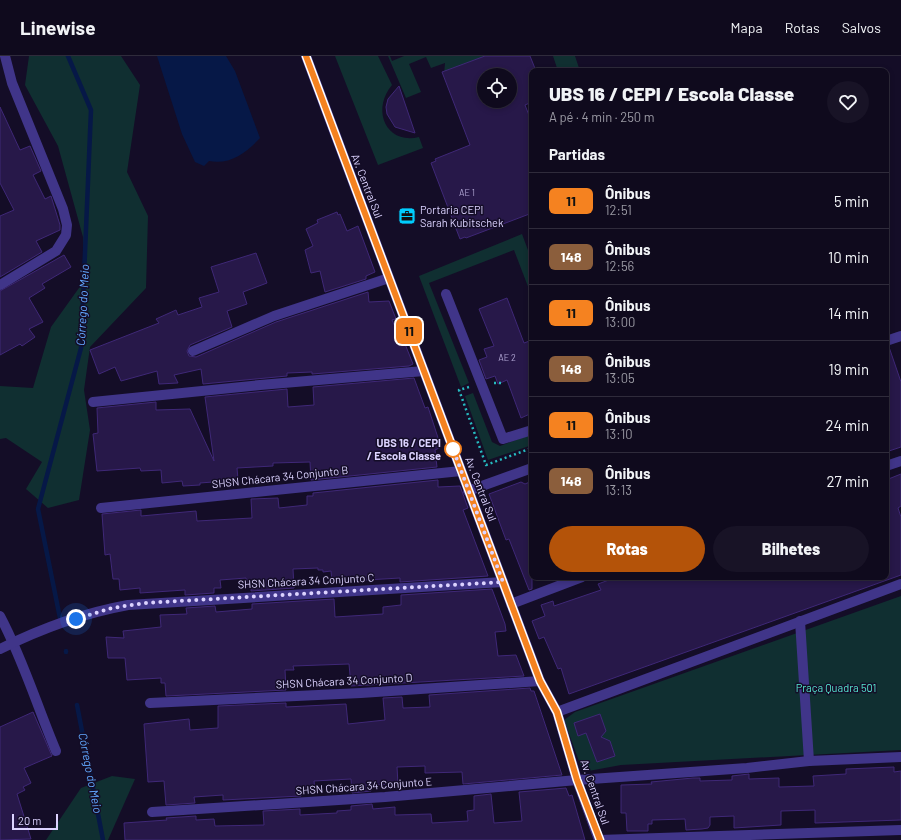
<!DOCTYPE html>
<html lang="pt">
<meta charset="utf-8">
<style>
body{margin:0;font-family:Barlow,sans-serif;background:#181326;color:#f1f3f6;height:100vh;display:flex;flex-direction:column;font-size:15px;white-space:nowrap}
*{box-sizing:border-box;margin:0}
p{font-size:13px;color:#9b9aa4}
.icon{flex:none;width:22px;height:22px;fill:none;stroke:currentColor;stroke-width:2;stroke-linecap:round;stroke-linejoin:round}
.map{position:relative;flex:1;overflow:hidden}
.details{position:absolute;left:529px;top:12px;width:360px;height:512px;display:flex;flex-direction:column;background:#0f0a1d;border-radius:8px;box-shadow:0 2px 6px #0003,0 0 0 1px #2f2b3b}
.details>*{flex:none}
.badge{padding:0 8px;border-radius:6px;font-size:14px;line-height:26px}
.tools{position:absolute;left:477px;top:12px;display:grid;gap:8px}
.tools a{display:grid;place-items:center;width:40px;height:40px;border-radius:50%;background:#0f0a1d;box-shadow:0 2px 6px #0003,0 0 0 1px #2f2b3b;font-size:20px}
.scale{position:absolute;left:12px;bottom:10px;width:46px;box-sizing:border-box;padding-left:4px;border:2px solid #dcd3ff;border-top:0;font-size:11px;line-height:14px;white-space:nowrap;color:#dcd3ff;-webkit-text-stroke:3px #140d27;paint-order:stroke}
.you{position:absolute;width:20px;height:20px;margin:-10px;border:3px solid #fff;border-radius:50%;background:#1a73e8;box-shadow:0 0 0 6px #1a73e833}
.map>.badge{position:absolute;translate:-50% -50%;box-shadow:0 0 0 2px #fff}
h2{padding:0 20px;font-size:15px;line-height:36px}
.round{display:grid;place-items:center;flex:none;width:42px;height:42px;border-radius:21px;background:#181326}
.headline{display:flex;align-items:center;justify-content:space-between;height:68px;padding:0 20px}
h1{font-size:19px;font-weight:800;line-height:30px}
.action{display:flex;gap:8px;margin-top:auto;padding:8px 20px}
.action a{flex:1;height:46px;border-radius:24px;background:#b45309;color:#fff;font-size:16px;font-weight:800;line-height:46px;text-align:center}
.action a+a{background:#181326;color:#f1f3f6}
ul{padding:0;list-style:none}
li{display:flex;align-items:center;gap:12px;height:56px;padding:0 20px;border-top:1px solid #2f2b3b}
li div{flex:1}
li b{display:block;font-size:15px}
li em{font-style:normal}
li .badge{min-width:44px;font-weight:700;text-align:center}
header{display:flex;align-items:center;gap:24px;box-sizing:border-box;height:56px;padding:0 20px;background:#0f0a1d;border-bottom:1px solid #2f2b3b}
header strong{font-size:19px}
nav{display:flex;gap:22px;margin-inline-start:auto;font-size:14px}
.map>svg:first-child{display:block}
.green{fill:#102f31}
.water{fill:#061847}
.lines{fill:none;stroke-linecap:round;stroke-linejoin:round}
.stream{stroke:#061847;stroke-width:4.5}
.building{fill:#271849;stroke:#3f2877;fill-rule:evenodd}
.path{stroke:#26bbc0;stroke-width:2.5;stroke-dasharray:2 3;stroke-linecap:butt}
.minor{stroke:#403589;stroke-width:10}
.line-casing{stroke:#fff;stroke-width:9}
.line{stroke:#f58220;stroke-width:6}
.walk{stroke:#dcd3ff;stroke-width:4;stroke-dasharray:0 7.2}
.stop-dot{fill:#fff;stroke:#f58220;stroke-width:2}
.labels{text-anchor:middle;stroke-width:3;stroke-linejoin:round;paint-order:stroke}
.number-label{font-size:9px;fill:#afa4d2}
.street-label{font-size:11px;fill:#dcd3ff;stroke:#140d27}
.poi-label{font-size:11px;fill:#dcd3ff;stroke:#140d27;text-anchor:start}
.stop-label{font-size:11px;font-weight:bold;fill:#dcd3ff;stroke:#140d27;text-anchor:end}
.park-label{font-size:11px;fill:#56e8d1;stroke:#140d27}
.water-label{font-size:12px;font-style:italic;fill:#61a7ff;stroke:#140d27}
</style>
<header>
<strong>Linewise</strong>
<nav><a>Mapa</a><a>Rotas</a><a>Salvos</a></nav>
</header>
<div class="map">
<svg width="901" height="784" viewBox="0 0 901 784">
<rect width="100%" height="100%" fill="#140d27"/>
<g class="green">
<path d="M29,0h92l19,29 -13,87 21,44 -2,72 -56,59 -6,43 6,40 -11,70 -31,8 -22,-19 16,-27 -36,-24 -6,1v-53l33,2 18,-61 33,-46 -1,-44 -25,-91 -33,-61z"/>
<path d="M335,0h43l14,29c-21,25 -6,60 27,52l4,11 -45,17z"/>
<path d="M388,0h2l2,5 12,-5h86l-46,19 1,-12 -14,5 -5,-11 -17,7 12,28 -15,6z"/>
<path d="M553,0h22l5,15h-22z"/>
<path d="M522,178l10,27v36l-18,-47 -85,33 40,100 -8,4 -42,-111z"/>
<path d="M473,337l19,49 8,4 32,-12v11l-44,15 -23,-64z"/>
<path d="M901,540v154l-280,15 -38,7 -19,-52 11,-8z"/>
<path d="M112,720l23,3 -27,61h-62l35,-52z"/>
</g>
<path class="water" d="M157,0h69l9,15 25,67c-14,15 -30,27 -51,23l-5,5 -9,-4 -13,-28z"/>
<g class="lines">
<g class="stream">
<path d="M61,567l-23,-114 43,-161 10,-238 -23,-54"/>
<path d="M66,595v1"/>
<path d="M77,649l26,135"/>
</g>
</g>
<g class="building">
<path d="M485,0h45l6,15h-4v31l-7,3 7,18v90l-66,25 -1,-1 -5,2 -29,-76 5,-2 -1,-2 35,-14 -28,-73zM484,19h26v26h-26z"/>
<path d="M399,30l16,47 -20,-6 -8,-13 -1,-7 2,-8z"/>
<path d="M0,51l20,43 10,-4 11,25 -8,4 12,24 6,-3 9,29v5l-24,11 6,11 -42,25v-61l14,-6 -14,-27z"/>
<path d="M337,156l1,3 2,-1 7,17 11,-5 17,46 -9,4v3l-41,13 -5,-21 -9,2 -6,-23 8,-4 -7,-17 12,-6 -1,-3z"/>
<path d="M256,197l11,30 -24,9 4,12 -20,7 5,16 -42,18 -3,6 2,5 7,1 80,-35 92,-30 1,10 20,-1 7,18 -4,1 11,24h2l8,20 -4,2 -97,8v-2l-25,1v3l-84,8 -2,-15 -27,6 4,8 -19,1 -2,-13 -36,10 -6,-14 -16,7 -9,-24 69,-27 -3,-4 20,-9 2,5 24,-8 -3,-9 20,-6 -8,-25z"/>
<path d="M64,199l7,12 -29,17 3,4 -16,10 14,24 -14,7 6,8 -13,9 -2,-2 -20,11v-64z"/>
<path d="M507,242l17,45 8,-3v73l-11,5 -14,-38 -9,4 -3,-8 -9,3 -7,-19 8,-3 -3,-8 10,-3 -15,-37z"/>
<path d="M886,291h3l12,35v65l-15,5z"/>
<path d="M414,322l11,30 3,-1 13,40 -6,3 2,17 -126,13 -1,-18 -37,1v3l-36,2 1,12 -38,3v2l-17,1 -1,-5 -20,2 -1,-13 -20,1 -1,-3 -43,3 -4,-37 5,-1 -1,-25 59,-6v8l34,-1 24,52 -9,-64 82,-8 1,18 26,-2 -1,-18z"/>
<path d="M901,418v32l-3,2 3,9v58l-332,119 -8,-26 -3,1 -14,-32 -5,2 -7,-18 13,-5 -4,-11 12,-4 1,5 47,-16 -3,-6 19,-7h269v-97z"/>
<path d="M438,424v7l22,-1 8,22 -5,2 25,66 -88,6v-4l-68,4 -1,-11 -8,1v-2h-5v-2l-25,1 1,19 -43,3v-5h-4l-1,-8 -26,2 1,8h-7v5l-29,2v-5l-45,3v-5l-20,2 -1,-11h-6l-3,-25 -5,1 -3,-41 39,-4v6l55,-5 1,10 55,-3 -1,-19 27,-1 1,10 28,-3v-9h6v-3z"/>
<path d="M532,425v108l-3,1 -20,-51 -3,1 -17,-46 32,-12 4,2z"/>
<path d="M492,533l13,35 1,7 -11,1 3,24 18,-1 8,21 -173,10 -2,-22 -56,2 1,4h-9l1,20 -120,6 -1,-13h-4v-5l-34,2 -2,-22h-17l-2,-21 18,1 -1,-7 38,-4 -1,-12 27,-1 -1,-6 29,-2 1,6 36,-3v-5l82,-5 1,18 48,-3v-7l18,-2v-10z"/>
<path d="M530,632l1,3h3l28,84 -99,9 -1,-12 -37,1v-7l-28,1 1,17 -28,1 1,6 -19,2 -1,-14 -37,2 1,9 -14,1v5l-78,4v-5l-29,2 1,6 -29,2 -2,-24 -16,1 -4,-58 45,-5 1,11 28,-2v-22l68,-3v4l60,-3 2,20 37,-4 -2,-22 19,-1 1,11 27,-1 -1,-12z"/>
<path d="M33,656l19,44 -28,12 7,15 -8,4 2,3 -8,4 14,45 -31,1v-113z"/>
<path d="M600,658l6,17 -5,6 9,4 5,15 -18,6 -11,-29 -8,3 -4,-13z"/>
<path d="M894,711v5l7,-1v49l-86,3v-13l-34,1v14l-47,3v-12l-24,1v8l-2,3 -6,1 -16,1 -1,-11 -33,1v4h-4v7h-21l-1,-18h-5v-28l31,-1 -1,-2 42,-4h7v3l32,-1v-4l17,-2v5l30,-1v9l35,-1 -1,-10 33,-2v-5z"/>
<path d="M566,732l3,8 3,-1 13,45h-460l-1,-17 43,-3 -1,-2 30,-2v4l18,-1 1,7 49,-1 -1,-14 37,-2v6l37,-2v-2l14,-1v-4l21,-2 1,5 22,-2v8l36,-1 1,9 36,-2 -1,-10 7,-1v-14l17,-2 3,29 28,-2 -3,-29z"/>
</g>
<g class="lines">
<g class="path">
<path d="M494,327h7"/>
<path d="M469,331l-10,3 27,75 46,-17"/>
</g>
<g class="minor">
<path d="M306,0l234,625 17,31 20,68 22,60"/>
<path d="M0,229l56,-34 10,-16 1,-10 -4,-16 -51,-126 -7,-27"/>
<path d="M446,238l57,145 29,-9"/>
<path d="M886,285l15,-5"/>
<path d="M193,295l81,-35 115,-38"/>
<path d="M93,346l167,-17 164,-14"/>
<path d="M886,410l15,-5"/>
<path d="M468,435l64,-23"/>
<path d="M101,452l360,-37"/>
<path d="M511,548l71,-27"/>
<path d="M0,560c23,43 37,90 56,135"/>
<path d="M800,565l9,140"/>
<path d="M0,593c40,-20 84,-36 128,-44l375,-23"/>
<path d="M150,647l211,-10 179,-12"/>
<path d="M557,656l344,-128"/>
<path d="M152,756l233,-15 192,-17 170,-12 62,-7 92,-4"/>
<path d="M599,784l302,-10"/>
</g>
</g>
<g class="lines">
<g class="line-casing">
<path id="line" d="M306,0l234,625 17,31 20,68 23,60"/>
</g>
<use href="#line" class="line"/>
<path class="walk" d="M76,563l36,-11 33,-5 358,-21 -50,-133"/>
</g>
<defs>
<g id="office-square" transform="scale(0.9)"><rect x="-9" y="-9" width="18" height="18" rx="4" fill="#00cdfe" stroke="#140d27"/><path d="M-6-3h4V-5.5h4V-3h4V5H-6ZM-1-4.5V-3h2v-1.5ZM-6 0V1H6V0Z" fill="#111"/></g>
</defs>
<g fill-rule="evenodd">
<use href="#office-square" x="407" y="160"/>
</g>
<circle class="stop-dot" cx="453" cy="393" r="8"/>
<g class="labels">
<g class="number-label">
<text x="467" y="140">AE 1</text>
<text x="507" y="305">AE 2</text>
</g>
<g class="street-label">
<text transform="translate(367 130) rotate(69)" y="4">Av. Central Sul</text>
<text transform="translate(280 421) rotate(-6)" y="4">SHSN Chácara 34 Conjunto B</text>
<text transform="translate(481 433) rotate(69)" y="4">Av. Central Sul</text>
<text transform="translate(306 525) rotate(-3)" y="4">SHSN Chácara 34 Conjunto C</text>
<text transform="translate(344 625) rotate(-3)" y="4">SHSN Chácara 34 Conjunto D</text>
<text transform="translate(364 730) rotate(-4)" y="4">SHSN Chácara 34 Conjunto E</text>
<text transform="translate(595 736) rotate(71)" y="4">Av. Central Sul</text>
</g>
<g class="poi-label">
<text x="420" y="158">Portaria CEPI<tspan x="420" dy="13">Sarah Kubitschek</tspan></text>
</g>
<g class="stop-label">
<text x="441" y="391">UBS 16 / CEPI<tspan x="441" dy="13">/ Escola Classe</tspan></text>
</g>
<g class="park-label">
<text x="836" y="636">Praça Quadra 501</text>
</g>
<g class="water-label">
<text transform="translate(83 249) rotate(-87)" y="4">Córrego do Meio</text>
<text transform="translate(90 717) rotate(79)" y="4">Córrego do Meio</text>
</g>
</g>
</svg>
<div class="tools">
<a><svg class="icon" aria-label="locate" viewBox="0 0 24 24"><circle cx="12" cy="12" r="6"/><path d="M12 2v4M12 18v4M2 12h4M18 12h4"/></svg></a>
</div>
<div class="scale">20 m</div>
<div class="you" style="left:76px;top:563px"></div>
<b class="badge" style="left:409px;top:275px;background:#f58220;color:#111">11</b>
<section class="details">
<div class="headline"><div><h1>UBS 16 / CEPI / Escola Classe</h1><p>A pé · 4 min · 250 m</p></div><a class="round"><svg class="icon" aria-label="heart" viewBox="0 0 24 24"><path d="M12 20l-8-8c-3-5 5-10 8-4 3-6 11-1 8 4z"/></svg></a></div>
<h2>Partidas</h2>
<ul>
<li><span class="badge" style="background:#f58220;color:#111">11</span><div><b>Ônibus</b><p>12:51</p></div><em>5 min</em></li>
<li><span class="badge" style="background:#8b5e3c;color:#fff">148</span><div><b>Ônibus</b><p>12:56</p></div><em>10 min</em></li>
<li><span class="badge" style="background:#f58220;color:#111">11</span><div><b>Ônibus</b><p>13:00</p></div><em>14 min</em></li>
<li><span class="badge" style="background:#8b5e3c;color:#fff">148</span><div><b>Ônibus</b><p>13:05</p></div><em>19 min</em></li>
<li><span class="badge" style="background:#f58220;color:#111">11</span><div><b>Ônibus</b><p>13:10</p></div><em>24 min</em></li>
<li><span class="badge" style="background:#8b5e3c;color:#fff">148</span><div><b>Ônibus</b><p>13:13</p></div><em>27 min</em></li>
</ul>
<div class="action"><a>Rotas</a><a>Bilhetes</a></div>
</section>
</div>
